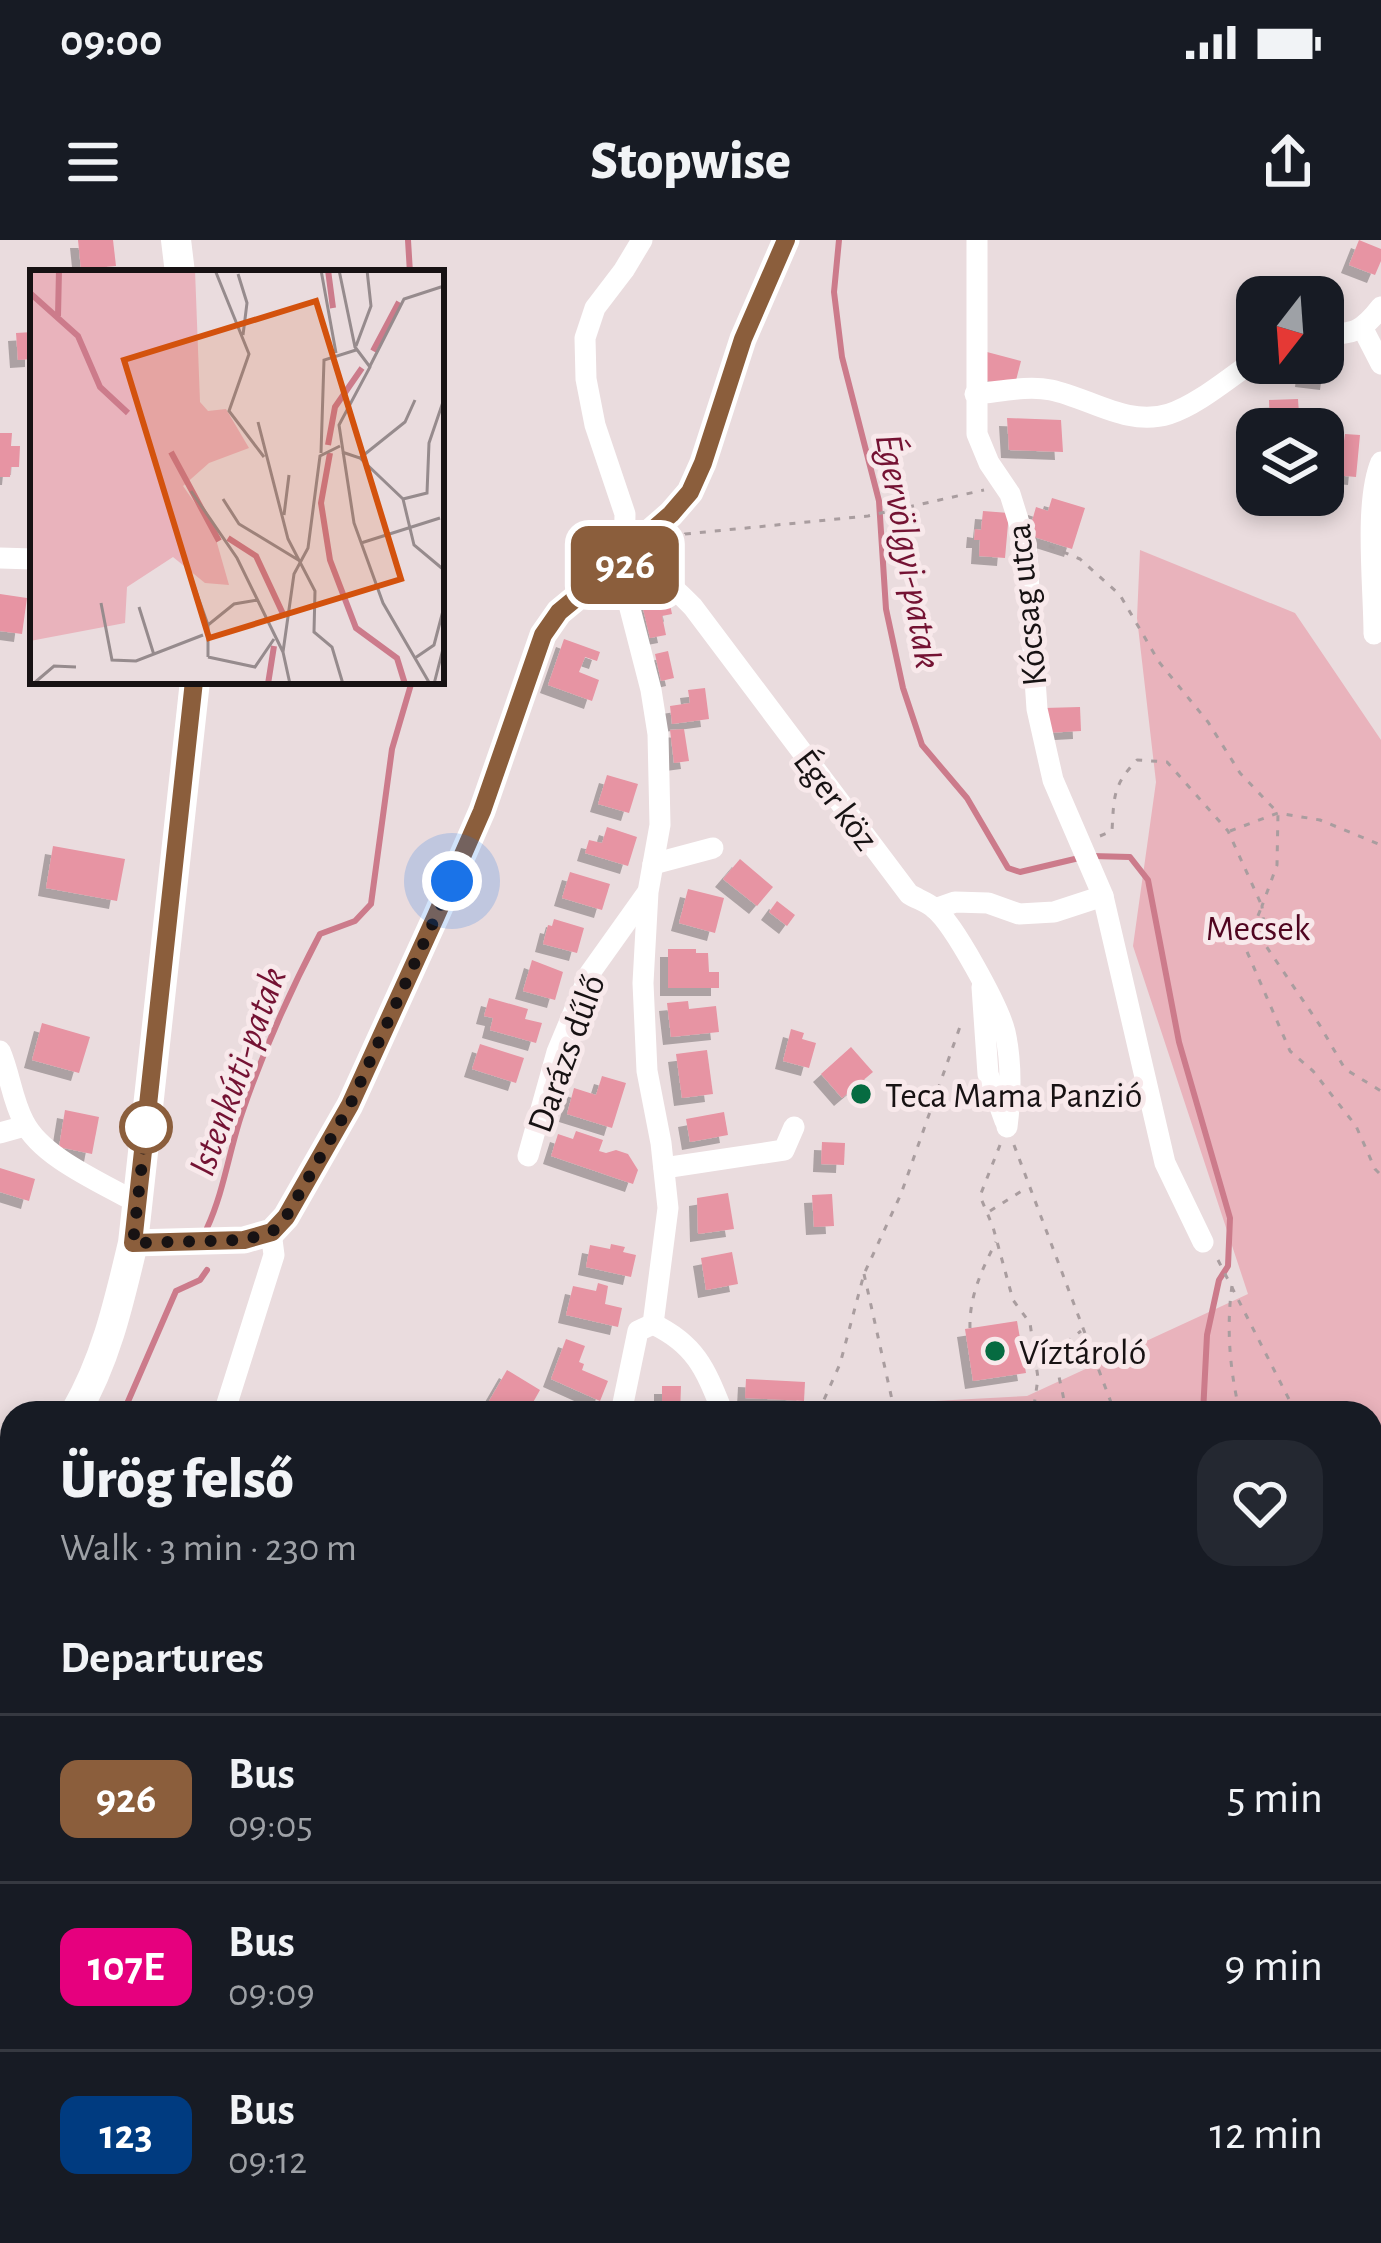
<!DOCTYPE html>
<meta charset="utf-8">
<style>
body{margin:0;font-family:"Alegreya Sans",sans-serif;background:#242831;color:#f1f3f6;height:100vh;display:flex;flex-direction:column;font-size:45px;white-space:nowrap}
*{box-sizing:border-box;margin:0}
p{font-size:39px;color:#9ea1a6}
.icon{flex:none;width:66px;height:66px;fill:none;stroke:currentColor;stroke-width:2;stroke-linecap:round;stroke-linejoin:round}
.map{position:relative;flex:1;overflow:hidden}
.drawer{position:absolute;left:0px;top:1161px;width:1383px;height:843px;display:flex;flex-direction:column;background:#171b24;border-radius:36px 36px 0 0;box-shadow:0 6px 18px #0003}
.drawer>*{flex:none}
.badge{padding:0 24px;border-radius:18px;font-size:42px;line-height:78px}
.needle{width:78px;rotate:197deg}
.tools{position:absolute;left:1236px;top:36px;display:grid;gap:24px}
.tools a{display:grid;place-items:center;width:108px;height:108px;border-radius:24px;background:#171b24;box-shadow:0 6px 18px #0003;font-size:60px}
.you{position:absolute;width:60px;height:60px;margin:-30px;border:9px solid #fff;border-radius:50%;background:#1a73e8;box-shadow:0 0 0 18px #1a73e833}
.map>.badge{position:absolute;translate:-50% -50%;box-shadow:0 0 0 6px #fff}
h2{padding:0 60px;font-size:45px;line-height:108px}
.round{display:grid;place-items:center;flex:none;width:126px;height:126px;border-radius:36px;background:#242831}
.headline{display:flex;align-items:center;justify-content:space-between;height:204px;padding:0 60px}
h1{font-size:57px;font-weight:800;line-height:90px}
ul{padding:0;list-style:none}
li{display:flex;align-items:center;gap:36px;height:168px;padding:0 60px;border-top:3px solid #363941}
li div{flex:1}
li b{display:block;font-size:45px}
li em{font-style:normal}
li .badge{min-width:132px;font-weight:700;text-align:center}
.status{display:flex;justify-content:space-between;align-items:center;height:84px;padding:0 60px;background:#171b24;direction:ltr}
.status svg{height:33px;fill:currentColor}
header{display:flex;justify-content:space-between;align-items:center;height:156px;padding:0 60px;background:#171b24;font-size:54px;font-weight:800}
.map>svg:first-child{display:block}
.green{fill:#e9b3bc}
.water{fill:#cc7b8b}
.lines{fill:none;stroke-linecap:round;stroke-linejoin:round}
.stream{stroke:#cc7b8b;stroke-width:6}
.building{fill:#e794a3;filter:url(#shadow)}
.path{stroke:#a99d9f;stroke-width:3;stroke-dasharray:6 9;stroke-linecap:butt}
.minor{stroke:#fff;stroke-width:21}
.secondary{stroke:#fff;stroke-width:30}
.line-casing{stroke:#fff;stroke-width:27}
.line{stroke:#8b5e3c;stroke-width:18}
.walk{stroke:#171213;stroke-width:12;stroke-dasharray:0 21.6}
.poi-dot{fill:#066b41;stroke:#f8e9eb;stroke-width:4.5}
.stop-dot{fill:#fff;stroke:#8b5e3c;stroke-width:6}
.labels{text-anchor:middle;stroke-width:10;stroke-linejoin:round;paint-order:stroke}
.street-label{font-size:36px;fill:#171213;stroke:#f8e9eb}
.park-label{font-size:36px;fill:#500520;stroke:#f8e9eb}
.poi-label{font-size:36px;fill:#171213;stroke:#f8e9eb;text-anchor:start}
.water-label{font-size:39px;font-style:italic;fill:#741233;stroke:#f8e9eb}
.inset-river{fill:none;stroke:#cc7b8b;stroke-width:6}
.inset-road{fill:none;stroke:#968b8d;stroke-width:3}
.view{fill:#d3520d;fill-opacity:0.15;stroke:#d3520d;stroke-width:6}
.inset-edge{fill:none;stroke:#171213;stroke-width:6}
</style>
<div class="status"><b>09:00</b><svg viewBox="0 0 49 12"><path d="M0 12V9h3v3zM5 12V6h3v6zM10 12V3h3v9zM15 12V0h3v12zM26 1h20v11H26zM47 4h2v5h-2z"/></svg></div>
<header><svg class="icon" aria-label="menu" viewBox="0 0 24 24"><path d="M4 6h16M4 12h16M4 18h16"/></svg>Stopwise<svg class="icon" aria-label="share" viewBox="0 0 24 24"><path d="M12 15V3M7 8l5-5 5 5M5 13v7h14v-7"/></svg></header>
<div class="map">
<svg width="1381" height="2003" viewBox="0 0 1381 2003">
<defs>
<filter id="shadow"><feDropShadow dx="-8" dy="8" stdDeviation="0" flood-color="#0004"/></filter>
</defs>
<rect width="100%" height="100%" fill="#eadcde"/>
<g class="green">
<path d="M1140,310l155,63 86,127v933l-10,-30v-230l-639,-1 295,-16 221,-102 -115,-348 23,-164 -19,-164z"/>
<path d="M1371,1553l10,15v435h-544l5,-11h529z"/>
</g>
<path class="water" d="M1371,1403l10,30v135l-10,-15z"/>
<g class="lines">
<g class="stream">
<path d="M408,0l2,33"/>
<path d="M839,0l-5,52 8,65 37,144 7,108 17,79 19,57 45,53 41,70 12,4 59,-14"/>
<path d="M1092,616l38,1 18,23 31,162 51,176 -2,48 -9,14 -12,55 -4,78"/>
<path d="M207,988c17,-37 22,-77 35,-115 21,-61 48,-122 78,-179l35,-13 16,-17 21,-155 20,-68"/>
<path d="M123,1173l53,-122 24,-11 7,-10"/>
<path d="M0,1367l12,-15"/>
<path d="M11,1617c-10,-53 -11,-119 1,-172"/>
<path d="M0,1648l3,-5"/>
</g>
</g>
<g class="building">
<path d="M78,0h35l3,26 -35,3z"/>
<path d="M1359,0l22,9v12l-6,14 -26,-10z"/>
<path d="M33,92v27l-15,1 -2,-27z"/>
<path d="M1323,111l9,1 -4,30 -25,-3 2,-16h18z"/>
<path d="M987,112l34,9 -7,27 -34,-9z"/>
<path d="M1298,159l2,30h-30l-1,-29z"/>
<path d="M1007,178l54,2 2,32 -54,-2z"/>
<path d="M0,193h12l-1,13h9l-1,21h-8l-1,10h-10z"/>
<path d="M1345,194l15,1 -4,42 -33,-3 2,-35 19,2z"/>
<path d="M1052,258l33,10 -13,41 -44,-14 8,-28 12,4z"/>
<path d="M983,271l26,2 -4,45 -26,-2 1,-16h-6l1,-11 6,1z"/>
<path d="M653,353l2,5 13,-3 4,19 -10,2 4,19 -16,3 -10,-42z"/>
<path d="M0,354l27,4 -5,36 -22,-3z"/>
<path d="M564,399l36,13 -3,9 -12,-4 -6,15 20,8 -7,21 -44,-16z"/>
<path d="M668,411l6,27 -13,3 -6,-27z"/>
<path d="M705,448l4,31 -37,5 -2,-18 20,-3 -2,-13z"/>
<path d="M1080,467l1,24 -36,2 -1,-25z"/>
<path d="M684,489l5,32 -15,2 -4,-33z"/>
<path d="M607,535l31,9 -9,29 -31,-9z"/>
<path d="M607,587l30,10 -9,29 -43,-13 4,-13 13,3z"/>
<path d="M53,606l72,13 -8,42 -71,-13z"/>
<path d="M740,619l33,28 -16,19 -34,-27z"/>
<path d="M570,632l40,12 -8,26 -40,-12z"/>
<path d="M688,649l36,9 -9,35 -36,-10z"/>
<path d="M777,661l18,14 -8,11 -18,-14z"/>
<path d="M554,679l30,9 -7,25 -34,-9 5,-19 4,1z"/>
<path d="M668,709h28v4h12l1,19h10v16h-51z"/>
<path d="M532,720l31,12 -8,28 -32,-9z"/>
<path d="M489,758l39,11 -3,10 17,4 -6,20 -46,-13 3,-12 -9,-2z"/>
<path d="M688,761l1,8 27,-3 3,26 -48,5 -4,-34z"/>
<path d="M42,783l48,14 -11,36 -47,-13z"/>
<path d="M791,789l13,4 -2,6 14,4 -7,25 -26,-7z"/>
<path d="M480,804l44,14 -8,25 -44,-14z"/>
<path d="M851,807l22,25 -31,26 -21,-24z"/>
<path d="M707,810l6,44 -31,4 -6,-44z"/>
<path d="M602,836l24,7 -14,45 -45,-14 7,-26 22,7z"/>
<path d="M65,870l34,7 -7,37 -33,-7z"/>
<path d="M724,872l4,23 -38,7 -4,-23z"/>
<path d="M576,891l27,9 -4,11 7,2 10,-3 12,4 10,16 -5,14 -82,-28 7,-22 15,5z"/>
<path d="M822,902l23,1 -1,22 -23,-1z"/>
<path d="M0,928l35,11 -6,22 -29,-9z"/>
<path d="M728,953l6,36 -36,5 -1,-36z"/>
<path d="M832,954l2,32 -20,1 -2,-32z"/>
<path d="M611,1004l14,3 -2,5 13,3 -5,22 -45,-10 4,-22 20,4z"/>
<path d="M732,1012l6,32 -32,6 -5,-32z"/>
<path d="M598,1043l10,3 -3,18 17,4 -4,19 -52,-12 7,-29 23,5z"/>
<path d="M1017,1081l9,52 -53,8 -8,-52z"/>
<path d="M566,1099l19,7 -6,16 5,2 -2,6 26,11 -8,20 -49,-22z"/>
<path d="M507,1130l33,20 -13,23h-32l-10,-5z"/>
<path d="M746,1139l59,3 -1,19 -59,-3z"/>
<path d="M662,1146h19l-1,27h-37v-12l19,1z"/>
<path d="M544,1992h18l1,5 4,1 1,5h-34l-1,-5h11z"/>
</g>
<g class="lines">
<g class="path">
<path d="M1049,306l31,13 40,36 39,67 49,60 32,51 38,40 -1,52 -15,41 4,40 53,78 26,45 36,22"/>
<path d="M674,322l11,-28 183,-18 116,-26"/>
<path d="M1230,591l48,-18 42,7 61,25"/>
<path d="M1100,596l12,-5c2,-35 1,-46 25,-71l30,2 61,69 34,75 -17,41 45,104 23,20 43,55 19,43 6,6"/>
<path d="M1000,905l-20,51 13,31 20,73 17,23 8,55 -5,35"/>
<path d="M1014,905l101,268"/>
<path d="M990,971l38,-24"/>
<path d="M1218,1020l78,153"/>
<path d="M864,1034l31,139"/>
<path d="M1232,1046c-6,42 -2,86 8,127"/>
<path d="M970,1088c-1,-31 12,-59 26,-86"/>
<path d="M818,1173l22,-49 24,-90 37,-80 61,-173"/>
<path d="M1065,1173c0,-22 -11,-41 -7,-64l23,-18"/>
<path d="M1371,1303l10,18"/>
<path d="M1371,1611l10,12"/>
<path d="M1371,1708l10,12"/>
<path d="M1371,1722l10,4"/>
<path d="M1149,1992l3,11"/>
<path d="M882,2003l3,-11"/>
<path d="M944,2003l5,-11"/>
</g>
<g class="minor">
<path d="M642,0l-18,30 -29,38 -10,30 1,41 9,46 30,89 -1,53 3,30 24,93 7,44 2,91 -12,67 -5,91 4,88 14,72 7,65 -15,116"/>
<path d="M977,0v194l12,29 21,31 16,51 11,164 16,71 50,116 62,267 38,79"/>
<path d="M1363,89l18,35"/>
<path d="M1323,95c31,-2 38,-2 58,-28"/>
<path d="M975,154c24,-2 52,-9 76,-4 39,8 76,37 118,24 29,-9 62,-38 88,-55"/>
<path d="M0,318l33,1"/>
<path d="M624,327c35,4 45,16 69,40l216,287c8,5 18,8 25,14 20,16 65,99 71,124 7,31 6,63 2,95"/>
<path d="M1374,394c0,-47 -10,-132 7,-172"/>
<path d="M653,624l60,-16"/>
<path d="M935,669l20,-7 33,1 31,11 35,-2 49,-16"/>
<path d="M982,747l6,87 17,47"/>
<path d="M0,811c10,23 12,49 24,71 18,36 79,61 113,81"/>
<path d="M0,893l25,-7"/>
<path d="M528,916l29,-104 33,-79 57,-80"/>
<path d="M664,928l120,-18 10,-23"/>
<path d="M133,1003l111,-3 27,-8 15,-15 64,-112 87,-189 44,-105 62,-176 16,-23 40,-33 25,-12 16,-26 31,-27 19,-22 13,-29 40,-124 44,-99"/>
<path d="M653,1084c44,21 53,47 70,89"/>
<path d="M224,1173l50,-158 -3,-23"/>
<path d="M621,1173l17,-82 15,-7"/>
<path d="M0,1629l12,3"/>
<path d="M577,1992l5,11"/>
<path d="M490,2003l6,-11"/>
</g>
<g class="secondary">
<path d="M176,0l4,33"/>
<path d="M75,1173c31,-53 44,-111 58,-170l62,-562"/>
<path d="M0,1244l12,-8"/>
</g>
</g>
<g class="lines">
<g class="line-casing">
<path id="line" d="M194,441l-61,562 111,-3 28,-8 14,-15 64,-112 86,-189 46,-105 61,-176 16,-23 40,-33 25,-12 16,-26 31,-27 19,-22 13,-29 40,-124 43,-99"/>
</g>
<use href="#line" class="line"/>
<path class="walk" d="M146,887l-13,116 111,-3 28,-8 14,-15 64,-112 102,-224"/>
</g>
<g class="poi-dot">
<circle cx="861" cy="854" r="12"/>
<circle cx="995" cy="1111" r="12"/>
</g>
<circle class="stop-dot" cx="146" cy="887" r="24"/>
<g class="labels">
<g class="street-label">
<text transform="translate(1025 365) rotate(-96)" y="13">Kócsag utca</text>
<text transform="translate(837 559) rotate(53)" y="13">Éger köz</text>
<text transform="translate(565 813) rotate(-70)" y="13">Darázs dűlő</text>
</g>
<g class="park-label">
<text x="1258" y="700">Mecsek</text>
</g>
<g class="poi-label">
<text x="885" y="867">Teca Mama Panzió</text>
<text x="1019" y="1124">Víztároló</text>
</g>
<g class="water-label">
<text transform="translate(910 311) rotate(80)" y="14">Égervölgyi-patak</text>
<text transform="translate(236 831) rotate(-70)" y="14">Istenkúti-patak</text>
</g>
</g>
<g transform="translate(30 30)">
<rect width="414" height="414" fill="#eadcde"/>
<path d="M0,0h165l5,132 8,9 18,-2 23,39 -40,15 -26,23 30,43 16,56 -24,-2 -32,-26 -46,30 -2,36 -95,18z" fill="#e9b3bc"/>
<path class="inset-river" d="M298,0l5,38M0,23l48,43 22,51 28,26M28,46l1,-46M343,81l26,-49M298,175l7,-38 27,-39M141,182l48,89M300,183l-9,50 9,57 26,68 41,30 8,26M198,268l28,18 28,60M238,414l6,-38"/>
<path class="inset-road" d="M185,0l34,84 -20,57 35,46M291,0l15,83M309,0l16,77 15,20 -31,58 15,98 29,80 47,81M208,4l9,29 -4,32M326,76l15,-40 -4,-36M340,96l34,-67 40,-13M228,152l30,117 27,52 -1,41 18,15 11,37M312,182l18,6 43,41 11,46 30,25M291,183l3,-93 32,-10M330,188l45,-36 10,-22M161,221l46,67 46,94M193,229l16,25 61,37M373,229l24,-6 2,-50 15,-44M254,245l5,-40M331,273l79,-25M163,313l15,42M71,333l11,57 24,1 67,-26M109,337l15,48M178,387v-32l26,-21 24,-4M178,387l47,10 19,-28M385,388l19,-13 10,-38M3,414l21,-18 22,1M260,414l-7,-32 11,-78 14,-26 12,-92 20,-10M404,414l10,-39"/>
<path class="view" d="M286,31l85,278 -192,59 -85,-278z"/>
<rect width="414" height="414" class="inset-edge"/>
</g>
</svg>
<div class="tools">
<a><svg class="needle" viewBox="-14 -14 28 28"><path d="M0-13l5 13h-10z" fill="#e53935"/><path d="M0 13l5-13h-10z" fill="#9ea1a6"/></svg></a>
<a><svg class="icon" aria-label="layers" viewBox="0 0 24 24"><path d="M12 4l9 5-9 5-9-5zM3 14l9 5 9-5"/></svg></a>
</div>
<div class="you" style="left:452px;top:641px"></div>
<b class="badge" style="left:625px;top:325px;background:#8b5e3c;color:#fff">926</b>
<section class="drawer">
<div class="headline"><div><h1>Ürög felső</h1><p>Walk · 3 min · 230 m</p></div><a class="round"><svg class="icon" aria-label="heart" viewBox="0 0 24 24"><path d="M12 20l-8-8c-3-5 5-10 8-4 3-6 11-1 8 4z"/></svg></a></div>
<h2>Departures</h2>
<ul>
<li><span class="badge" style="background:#8b5e3c;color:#fff">926</span><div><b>Bus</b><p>09:05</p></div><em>5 min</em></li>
<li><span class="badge" style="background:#e6007e;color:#fff">107E</span><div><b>Bus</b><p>09:09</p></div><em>9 min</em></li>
<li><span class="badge" style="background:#003b80;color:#fff">123</span><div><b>Bus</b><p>09:12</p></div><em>12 min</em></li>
</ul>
</section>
</div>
